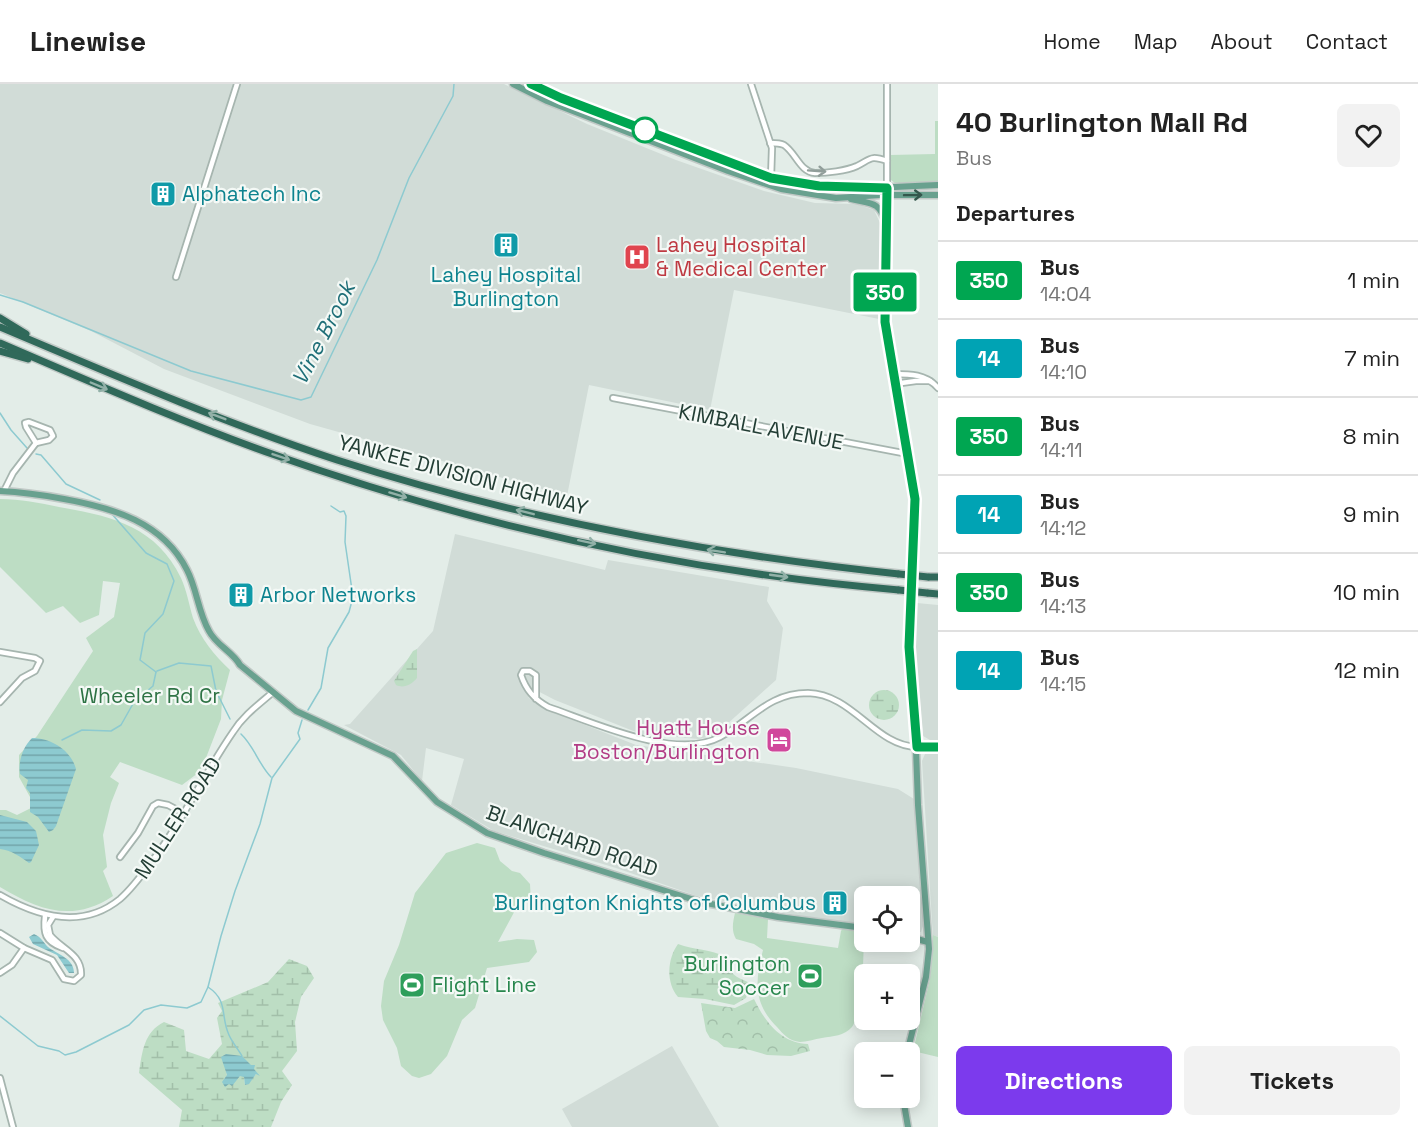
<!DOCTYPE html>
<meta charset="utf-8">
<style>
body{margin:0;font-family:"Space Grotesk",sans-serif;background:#f2f2f2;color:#222;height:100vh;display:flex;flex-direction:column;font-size:22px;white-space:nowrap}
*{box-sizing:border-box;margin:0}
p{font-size:20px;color:#767676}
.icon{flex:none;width:33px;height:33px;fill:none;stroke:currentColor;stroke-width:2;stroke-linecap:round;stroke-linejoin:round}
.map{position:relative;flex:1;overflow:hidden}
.panel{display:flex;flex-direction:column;background:#fff;width:480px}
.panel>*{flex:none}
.badge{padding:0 12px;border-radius:4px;font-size:21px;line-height:39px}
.fabs{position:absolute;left:854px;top:802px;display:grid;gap:12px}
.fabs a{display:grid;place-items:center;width:66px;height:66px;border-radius:9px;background:#fff;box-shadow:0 3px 15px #0003;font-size:30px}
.map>.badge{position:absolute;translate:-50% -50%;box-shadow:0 0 0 3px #fff}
h2{padding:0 18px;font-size:22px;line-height:54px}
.round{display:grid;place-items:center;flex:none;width:63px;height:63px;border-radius:9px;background:#f2f2f2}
.summary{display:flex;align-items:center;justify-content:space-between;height:102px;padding:0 18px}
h1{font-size:28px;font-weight:600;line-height:45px}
.button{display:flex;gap:12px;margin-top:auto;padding:12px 18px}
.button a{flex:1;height:69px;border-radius:9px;background:#7c3aed;color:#fff;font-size:24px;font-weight:600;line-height:69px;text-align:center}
.button a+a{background:#f2f2f2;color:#222}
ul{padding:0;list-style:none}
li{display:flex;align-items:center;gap:18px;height:78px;padding:0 18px;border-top:2px solid #e0e0e0}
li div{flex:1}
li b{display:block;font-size:22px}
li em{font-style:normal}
li .badge{min-width:66px;font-weight:700;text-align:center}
header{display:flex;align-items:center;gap:36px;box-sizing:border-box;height:84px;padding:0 30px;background:#fff;border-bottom:2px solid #e0e0e0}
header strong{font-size:28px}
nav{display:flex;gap:33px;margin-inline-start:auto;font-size:21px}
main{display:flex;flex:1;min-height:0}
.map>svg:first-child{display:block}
.built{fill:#d1dcd7}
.green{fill:#bdddc4}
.forest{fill:url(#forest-crowns)}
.wetland{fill:url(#wetland-marsh);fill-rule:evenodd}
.water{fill:url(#water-rules)}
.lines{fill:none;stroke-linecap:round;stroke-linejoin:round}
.stream{stroke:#8dcad0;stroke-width:1.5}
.minor-casing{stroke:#a6b5af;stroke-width:8}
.major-casing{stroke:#c1c9c6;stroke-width:9}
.highway-casing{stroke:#c1c9c6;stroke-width:10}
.minor{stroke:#fff;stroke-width:4.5}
.major{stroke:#69a18f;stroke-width:6}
.highway{stroke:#30695a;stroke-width:7}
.highway-bridge-casing{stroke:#c1c9c6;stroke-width:10;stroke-linecap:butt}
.highway-bridge{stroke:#30695a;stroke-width:7}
.oneway{stroke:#919e9a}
.oneway2{stroke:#34574c}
.oneway3{stroke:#92b1a8}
.line-casing{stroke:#fff;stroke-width:14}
.line{stroke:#00a651;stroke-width:9}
.stop-dot{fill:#fff;stroke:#00a651;stroke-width:3}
.labels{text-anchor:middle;stroke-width:4.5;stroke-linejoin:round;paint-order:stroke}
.culture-label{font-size:21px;fill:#0d838f;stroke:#f4f9f6;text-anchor:start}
.health-label{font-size:21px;fill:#be3a42;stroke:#f4f9f6;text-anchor:start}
.street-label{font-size:21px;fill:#233e35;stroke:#f4f9f6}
.park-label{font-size:21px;fill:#2e7345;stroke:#f4f9f6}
.hotel-label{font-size:21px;fill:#b23c85;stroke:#f4f9f6;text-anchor:end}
.leisure-label{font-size:21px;fill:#27864d;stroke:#f4f9f6;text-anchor:end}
.water-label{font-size:22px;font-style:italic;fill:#1f6f78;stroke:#f4f9f6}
</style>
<header>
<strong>Linewise</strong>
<nav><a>Home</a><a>Map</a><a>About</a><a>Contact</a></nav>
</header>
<main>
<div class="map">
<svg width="938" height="1043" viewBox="0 0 938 1043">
<defs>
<pattern id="forest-crowns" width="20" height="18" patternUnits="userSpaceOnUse" patternTransform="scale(1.5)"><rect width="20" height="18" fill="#bdddc4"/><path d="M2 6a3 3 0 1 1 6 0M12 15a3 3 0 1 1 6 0" fill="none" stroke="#a2bfa9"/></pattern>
<pattern id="wetland-marsh" width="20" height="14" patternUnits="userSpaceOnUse" patternTransform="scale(1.5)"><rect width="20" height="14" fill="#bdddc4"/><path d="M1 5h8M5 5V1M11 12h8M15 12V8" fill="none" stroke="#a2bfa9"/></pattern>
<pattern id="water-rules" width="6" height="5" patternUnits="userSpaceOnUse" patternTransform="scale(1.5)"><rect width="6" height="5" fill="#8dcad0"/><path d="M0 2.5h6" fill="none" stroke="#73a5aa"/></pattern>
</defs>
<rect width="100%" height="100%" fill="#e3ede8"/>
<g class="built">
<path d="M0,0h504l83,40 89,36 88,31 51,12 41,1 18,6 7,15 -2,94 -145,-29 -24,120 -121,-25 -22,111 -257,-72 -146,-55 -73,-38 -91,-38z"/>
<path d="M455,450l150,36 3,-10 161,27 -2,14 16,27 -7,52 -61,55 -16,4 -58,-5 -86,-34 -27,-14 -3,-11 -6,-2 3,13 7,12 21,13 86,34 160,23 102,21 16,10 9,127 -2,6h-12v-35h-45v28l-68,-10 -99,-19 -81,-28 -122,-37 -43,-26 13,-46 -38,-11 -4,33 -21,-26 -57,-30 6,-1 83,-93z"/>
<path d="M917,519l21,2v135h-8l-7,-4 -8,-88z"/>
<path d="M930,667h8v186l-5,-2 -1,-13 -10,-161 3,-7z"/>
<path d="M672,962l47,81h-147l-10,-18z"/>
</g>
<g class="green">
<path d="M935,37h3v61l-42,2 -5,-4 -1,-25 45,-1z"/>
<path d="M0,415c20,0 40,4 59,8 52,9 97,19 122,71 6,13 8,27 12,40 8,21 21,37 37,52l-8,30 -1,19 -17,44 -6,10 -16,12 -62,-23 -10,15 9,6 -8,20 -8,32 4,32 -4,4 10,25c-40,27 -75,14 -113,-9v-77h6l11,5 18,-9 -16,-29v-22l18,-19 56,-85 -7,-13 28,-21 6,-34 -17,-2 -4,34 -19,8 -17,-17 -17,7 -46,-46z"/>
<path d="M477,759l18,5 5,13 12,10 8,2 10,11 1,18 -12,1 -21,39 19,-3 17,1 3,12 -8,10 -42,6 -12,40 -13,12 -15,36 -16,18 -12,4 -7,-2 -11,-10 -4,-18 -14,-28 -2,-14 3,-25 15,-36 16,-52 31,-40z"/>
<path d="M735,829l33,6 -1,19 71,10 3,-17 2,-3 20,3c2,18 -1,82 -11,96 -8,9 -19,9 -30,11 -7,1 -16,4 -22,4 -11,-1 -17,-8 -23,-15 -24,-24 -22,-46 -14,-77l-9,-6 -18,-5c-5,-9 -3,-17 -1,-26z"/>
<path d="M933,851l5,2v120l-25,-6 17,-72z"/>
</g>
<path class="forest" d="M754,915c11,23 27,44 54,45l2,7 -19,5 -24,-1 -17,-5 -26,-3 -7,-6 -7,-3 -4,-7 -5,-28 34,5z"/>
<g class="wetland">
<path d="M417,565v29c-5,6 -13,11 -21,7l-2,-4 19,-30z"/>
<circle cx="884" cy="621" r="15"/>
<path d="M678,860c16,6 33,5 48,13 4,18 8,19 24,26l-4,15 -12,7 -29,-6 -27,-2c-12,-14 -11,-38 0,-53z"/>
<path d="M289,875l18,7 7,12 -13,19 -6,25 2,29 -15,20 10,14 -11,17 -10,25h-92l3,-17 -43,-37c3,-21 5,-41 25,-51l20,8 2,21 23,8 13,-15 -5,-26 5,-7 -4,-8 50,-21zM242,972l14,18 -8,10 -3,1 -1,-9h-4l-11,8 -5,-5 3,-3 -1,-7z"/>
</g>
<g class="water">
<path d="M32,654c19,0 39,12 44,31l-20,57 -3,4 -4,2 -11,-15 -8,-5v-19l-4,-5 2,-8 -8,-6c-2,-13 3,-27 12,-36z"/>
<path d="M0,731l27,7 9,9 3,14 -8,17 -2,1c-8,-6 -18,-13 -29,-14z"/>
<path d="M34,850c7,3 9,8 14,13 10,8 26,11 26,26h-5l-12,-18 -24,-11 -4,-7z"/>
<path d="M226,970l16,2 9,9h4l-1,4 6,7 -4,-2 -7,10 -4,1 -1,-8 -4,-1 -8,10 -3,-2 -4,3 -3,-5 5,-7 -6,-18z"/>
</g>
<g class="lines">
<g class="stream">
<path d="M0,211l23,7 168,69 110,29 10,-3 66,-137 32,-82 44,-82 1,-12"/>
<path d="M0,329l11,17 16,18"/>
<path d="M36,370l5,1 25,29 34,16"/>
<path d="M111,429l35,40 21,11 7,17 -11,33 -18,19 -5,27 16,12"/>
<path d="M157,587l22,-8 32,3 5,25 14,28"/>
<path d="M308,626l13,-22 7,-40 21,-36 4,-15 -8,-55 1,-26 -2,-5 -4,1 -9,-6"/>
<path d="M241,650c13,12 18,31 30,43"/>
<path d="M62,656l20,-10 29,1 10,-6 13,-23 19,-16 3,-14"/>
<path d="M208,903c21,14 12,29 21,48 3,7 9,14 13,21"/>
<path d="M0,932l38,30 21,5 6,4 11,-3 53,-27 15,-15 17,-5 26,3 14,-6 7,-15 13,-51 14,-45 25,-67 12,-46 28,-39 -2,-6 4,-13"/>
</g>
<g class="minor-casing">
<g id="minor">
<path d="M751,0l21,64 -1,30"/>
<path d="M770,59c5,0 10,0 14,2 12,8 16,27 31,28 12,0 31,-2 42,-7 14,-7 13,-11 30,-5"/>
<path d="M887,103v-103"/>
<path d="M176,193l61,-193"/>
<path d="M893,290c17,0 33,0 45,14"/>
<path d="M894,300l22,-3h14"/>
<path d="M613,314l295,56"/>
<path d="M29,338l21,8 3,6 -4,4 -13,3 -10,-16 -1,-4z"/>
<path d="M4,407l9,-18 23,-30"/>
<path d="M0,568l35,6 5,3 -5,10 -13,7 -22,24"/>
<path d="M536,615v-24l-6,-4h-7l-2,4c5,15 13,24 27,32 44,15 128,54 172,30 32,-17 48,-44 88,-44 45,1 67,53 109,54"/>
<path d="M120,773l18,-24 15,-27 5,-3 10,2 17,9"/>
<path d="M0,811c38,22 82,35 120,4 15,-13 26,-30 38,-46 28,-39 48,-82 75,-121 10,-16 25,-27 39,-39"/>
<path d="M45,832c-2,17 0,26 18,32"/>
<path d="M0,849l24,15 28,12 12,19 10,2 7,-6c1,-21 -20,-26 -31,-40l-2,-10 5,-8"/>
<path d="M0,889l12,-8 12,-17"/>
<path d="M0,994l13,49"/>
</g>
</g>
<g class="major-casing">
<g id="major">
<path d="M513,0l34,17 181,70 53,18 55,9 44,-3h58"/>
<path d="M531,0l30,14 210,80c55,13 111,10 167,7"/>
<path d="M887,103l-2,135 30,177 -6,158 6,64 3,84 11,144 -3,28 -19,76"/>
<path d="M851,115c19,5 28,1 35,24"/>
<path d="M0,407c22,1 43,4 64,8 49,9 99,23 123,71 10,19 11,42 22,61 7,14 24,21 31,34l56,46 97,45 44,46 50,31 57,20 157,49 77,15 86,11"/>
<path d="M917,663h21"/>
<path d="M909,853l19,5"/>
<path d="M903,1014l5,29"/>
</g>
</g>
<g class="highway-casing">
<g id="highway">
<path d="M0,234l26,16"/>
<path d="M0,243c111,47 222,95 337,133 183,59 371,94 562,114"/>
<path d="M0,259c91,39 182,79 275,112 200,71 412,117 624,135"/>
<path d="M0,267l28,8"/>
<path d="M928,493h10"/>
<path d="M927,509l11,1"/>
</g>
</g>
<use href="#minor" class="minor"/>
<use href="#major" class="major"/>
<use href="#highway" class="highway"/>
<g class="highway-bridge-casing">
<g id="highway-bridge">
<path d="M899,490l29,3"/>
<path d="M899,506l28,3"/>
</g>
</g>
<use href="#highway-bridge" class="highway-bridge"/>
</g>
<defs><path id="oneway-shaft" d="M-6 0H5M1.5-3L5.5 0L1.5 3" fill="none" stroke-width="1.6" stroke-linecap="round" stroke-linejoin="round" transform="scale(1.5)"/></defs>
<use class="oneway" href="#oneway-shaft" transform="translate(817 87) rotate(4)"/>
<use class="oneway2" href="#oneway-shaft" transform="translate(913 111) rotate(-1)"/>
<g class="oneway3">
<use href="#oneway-shaft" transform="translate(99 302) rotate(23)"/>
<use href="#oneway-shaft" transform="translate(217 332) rotate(-159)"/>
<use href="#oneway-shaft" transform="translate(281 373) rotate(19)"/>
<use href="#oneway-shaft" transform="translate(398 411) rotate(17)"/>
<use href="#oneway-shaft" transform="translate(525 428) rotate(-166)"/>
<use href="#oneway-shaft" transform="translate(587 458) rotate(12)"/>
<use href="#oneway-shaft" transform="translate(716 467) rotate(-171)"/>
<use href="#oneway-shaft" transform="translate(779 492) rotate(8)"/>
</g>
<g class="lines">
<g class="line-casing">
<path id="line" d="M531,0l30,14 210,80 48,8 68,2 -2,134 30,177 -6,148 8,100h21"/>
</g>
<use href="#line" class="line"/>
</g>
<defs>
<g id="building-square" transform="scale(1.35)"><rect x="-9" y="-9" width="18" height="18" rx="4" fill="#0f9aa8" stroke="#f4f9f6"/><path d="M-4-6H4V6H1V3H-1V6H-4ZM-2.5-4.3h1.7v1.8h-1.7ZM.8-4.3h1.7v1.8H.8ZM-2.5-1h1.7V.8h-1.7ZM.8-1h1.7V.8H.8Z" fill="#fff"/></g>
<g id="hospital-square" transform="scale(1.35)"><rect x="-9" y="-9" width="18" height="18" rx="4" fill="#e0444e" stroke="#f4f9f6"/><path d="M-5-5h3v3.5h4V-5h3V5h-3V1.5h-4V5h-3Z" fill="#fff"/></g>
<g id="hotel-square" transform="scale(1.35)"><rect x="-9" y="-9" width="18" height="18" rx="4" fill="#d1479c" stroke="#f4f9f6"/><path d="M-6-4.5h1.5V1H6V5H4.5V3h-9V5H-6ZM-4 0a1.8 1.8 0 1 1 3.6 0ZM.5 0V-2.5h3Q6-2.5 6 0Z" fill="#fff"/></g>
<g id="stadium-square" transform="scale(1.35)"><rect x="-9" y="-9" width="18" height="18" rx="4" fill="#2e9e5b" stroke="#f4f9f6"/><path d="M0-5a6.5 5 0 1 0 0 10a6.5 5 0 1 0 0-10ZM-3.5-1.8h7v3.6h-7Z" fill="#fff"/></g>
</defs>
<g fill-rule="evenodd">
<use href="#building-square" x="163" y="110"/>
<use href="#building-square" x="506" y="161"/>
<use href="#hospital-square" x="637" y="173"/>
<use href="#building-square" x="241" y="511"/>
<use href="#hotel-square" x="779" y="656"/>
<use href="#building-square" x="835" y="819"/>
<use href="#stadium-square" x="810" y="892"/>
<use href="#stadium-square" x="412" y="901"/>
</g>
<circle class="stop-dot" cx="645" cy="46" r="12"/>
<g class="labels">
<g class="culture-label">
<text x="182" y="117">Alphatech Inc</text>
<text x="506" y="198" text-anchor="middle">Lahey Hospital<tspan x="506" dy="24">Burlington</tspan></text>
<text x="260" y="518">Arbor Networks</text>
<text x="816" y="826" text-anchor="end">Burlington Knights of Columbus</text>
</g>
<g class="health-label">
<text x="656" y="168">Lahey Hospital<tspan x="656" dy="24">&amp; Medical Center</tspan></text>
</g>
<g class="street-label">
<text transform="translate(761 343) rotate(11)" y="7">KIMBALL AVENUE</text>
<text transform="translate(463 391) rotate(15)" y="7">YANKEE DIVISION HIGHWAY</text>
<text transform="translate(178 734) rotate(-57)" y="7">MULLER ROAD</text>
<text transform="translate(572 757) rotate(19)" y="7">BLANCHARD ROAD</text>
</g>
<g class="park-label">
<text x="150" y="619">Wheeler Rd Cr</text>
</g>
<g class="hotel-label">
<text x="760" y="651">Hyatt House<tspan x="760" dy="24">Boston/Burlington</tspan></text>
</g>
<g class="leisure-label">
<text x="790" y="887">Burlington<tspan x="790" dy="24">Soccer</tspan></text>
<text x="432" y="908" text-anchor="start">Flight Line</text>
</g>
<g class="water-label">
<text transform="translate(323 249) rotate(-63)" y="8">Vine Brook</text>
</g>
</g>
</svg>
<div class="fabs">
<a><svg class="icon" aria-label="locate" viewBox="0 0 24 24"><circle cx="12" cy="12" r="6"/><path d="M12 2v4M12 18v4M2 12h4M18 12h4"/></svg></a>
<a>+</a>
<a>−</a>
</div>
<b class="badge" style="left:885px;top:208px;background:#00a651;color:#fff">350</b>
</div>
<section class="panel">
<div class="summary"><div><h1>40 Burlington Mall Rd</h1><p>Bus</p></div><a class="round"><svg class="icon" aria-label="heart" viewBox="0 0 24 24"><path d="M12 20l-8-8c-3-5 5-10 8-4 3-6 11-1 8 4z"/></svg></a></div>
<h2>Departures</h2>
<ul>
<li><span class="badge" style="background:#00a651;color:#fff">350</span><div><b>Bus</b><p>14:04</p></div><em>1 min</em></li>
<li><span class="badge" style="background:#00a3b4;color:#fff">14</span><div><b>Bus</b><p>14:10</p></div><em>7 min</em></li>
<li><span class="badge" style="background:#00a651;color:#fff">350</span><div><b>Bus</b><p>14:11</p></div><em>8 min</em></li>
<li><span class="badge" style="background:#00a3b4;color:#fff">14</span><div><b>Bus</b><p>14:12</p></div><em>9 min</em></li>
<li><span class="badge" style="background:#00a651;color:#fff">350</span><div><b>Bus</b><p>14:13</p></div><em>10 min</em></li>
<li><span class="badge" style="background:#00a3b4;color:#fff">14</span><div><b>Bus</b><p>14:15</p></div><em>12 min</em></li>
</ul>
<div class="button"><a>Directions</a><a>Tickets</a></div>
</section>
</main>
